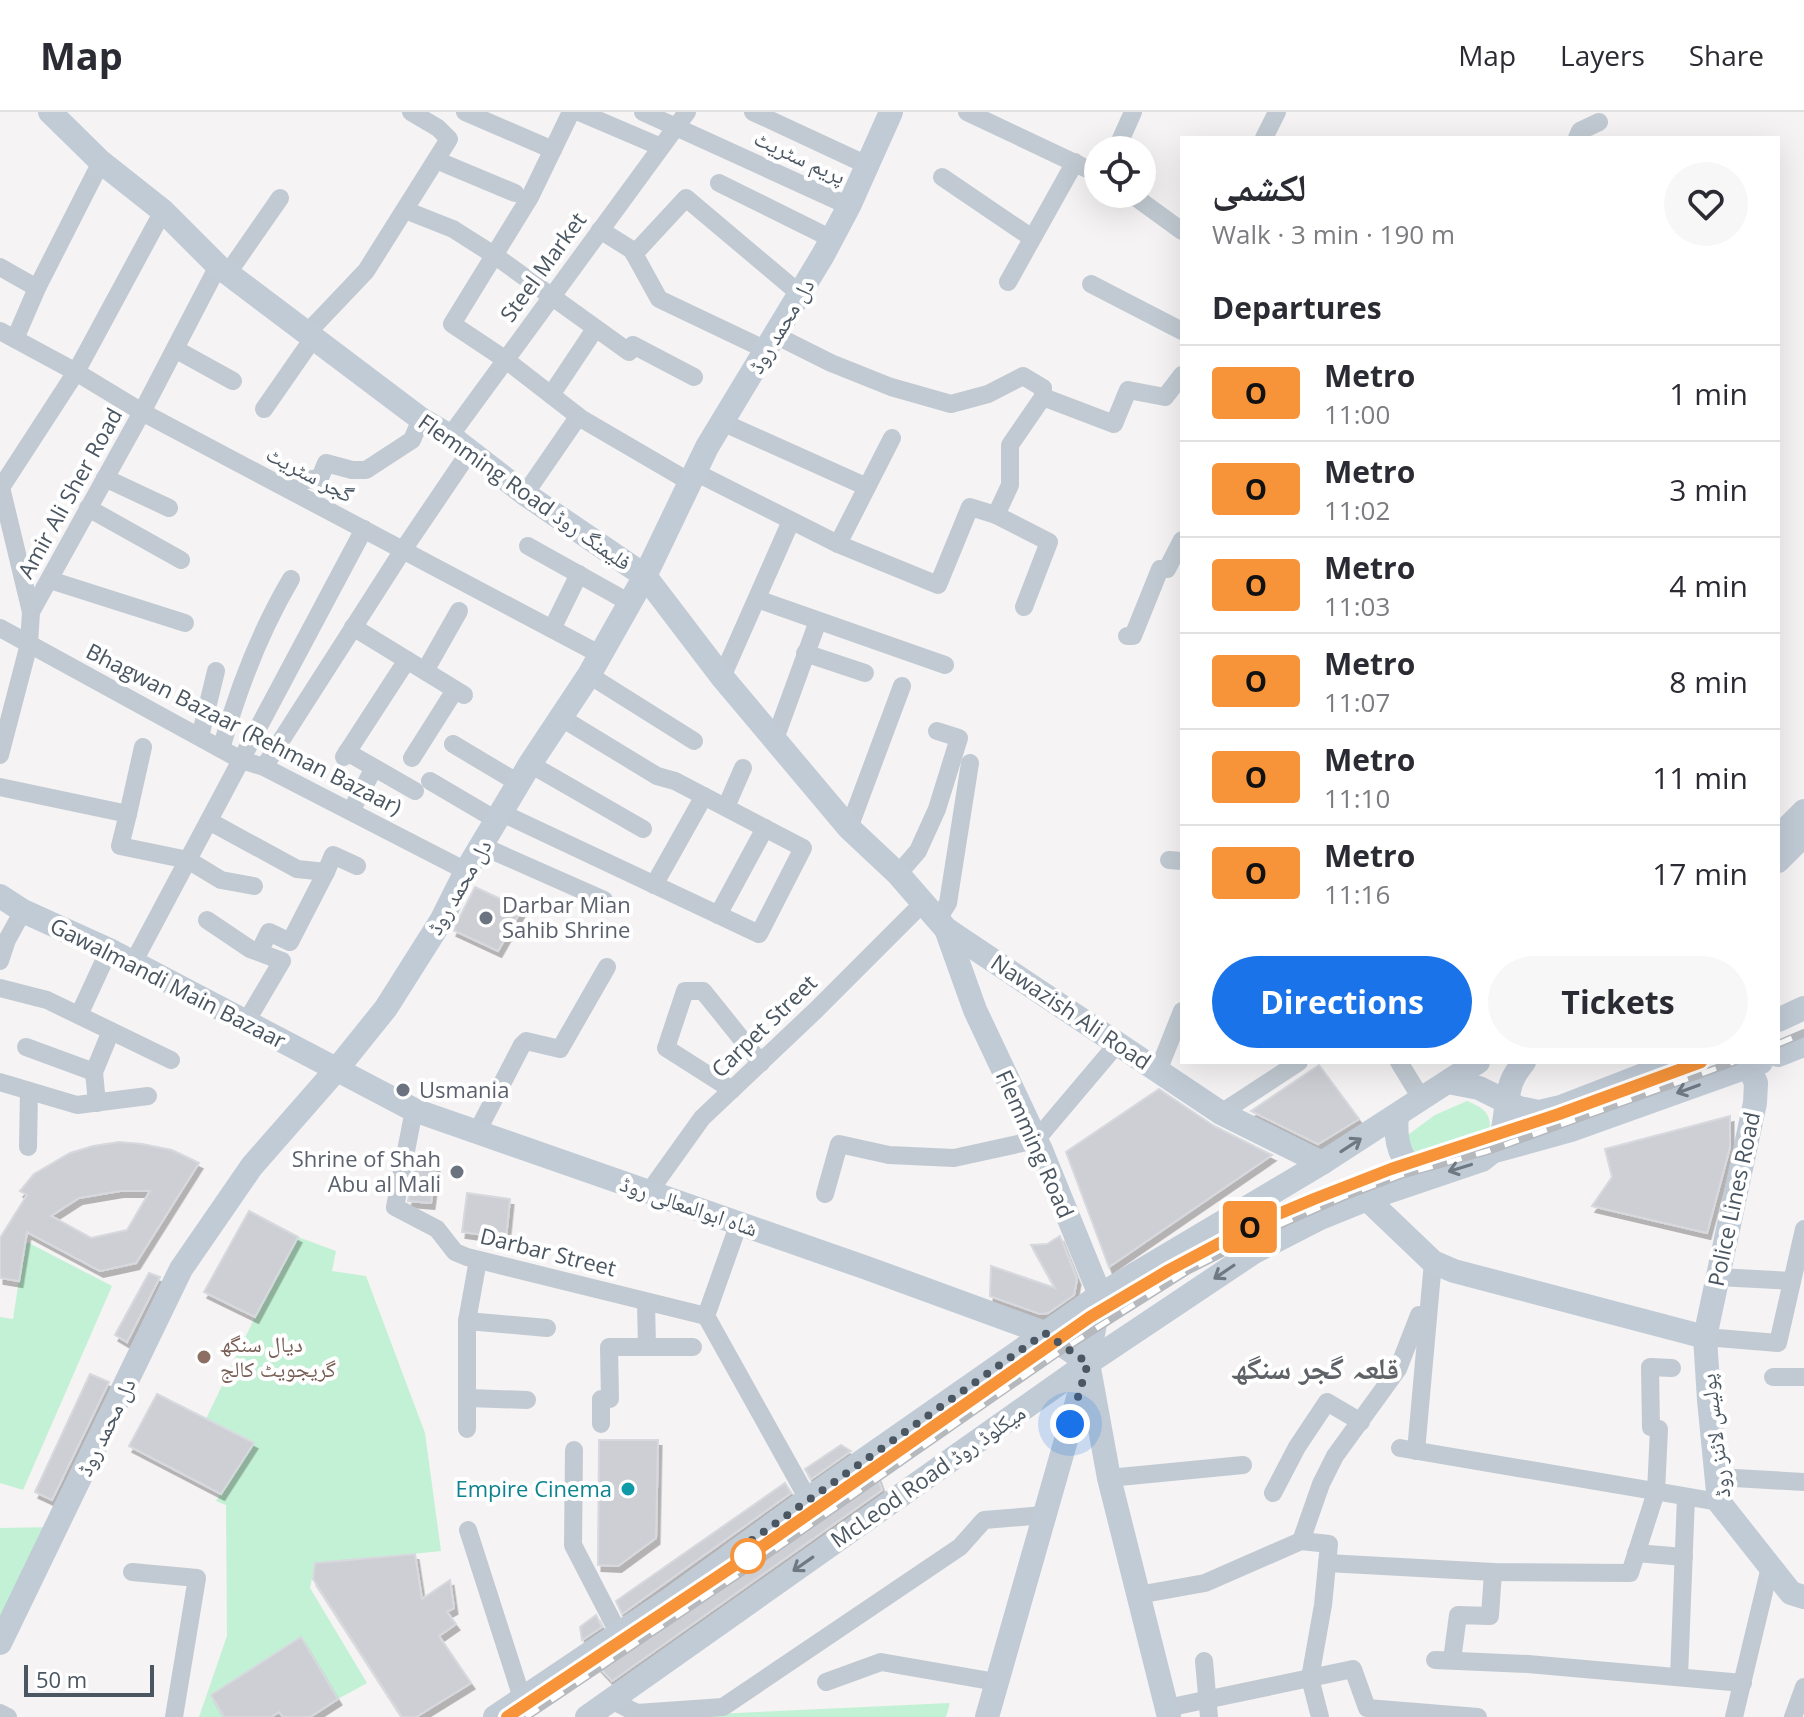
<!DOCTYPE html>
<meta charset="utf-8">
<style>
body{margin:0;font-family:"Open Sans","Noto Naskh Arabic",sans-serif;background:#f7f7f7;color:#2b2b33;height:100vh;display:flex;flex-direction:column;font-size:30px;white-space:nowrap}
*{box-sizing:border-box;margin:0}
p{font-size:26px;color:#7c7c81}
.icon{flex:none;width:44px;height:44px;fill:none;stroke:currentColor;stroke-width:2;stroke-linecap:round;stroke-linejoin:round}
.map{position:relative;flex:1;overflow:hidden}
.sheet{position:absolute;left:1180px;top:24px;width:600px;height:928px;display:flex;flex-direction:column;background:#fff;border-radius:0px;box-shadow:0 8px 32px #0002}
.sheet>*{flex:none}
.badge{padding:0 16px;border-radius:6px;font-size:28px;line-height:52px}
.tools{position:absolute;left:1084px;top:24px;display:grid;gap:16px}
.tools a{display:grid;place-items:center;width:72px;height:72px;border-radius:50%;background:#fff;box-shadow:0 8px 32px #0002;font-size:40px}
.scale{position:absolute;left:24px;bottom:20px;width:130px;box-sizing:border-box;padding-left:8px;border:4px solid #4a5661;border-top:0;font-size:22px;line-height:28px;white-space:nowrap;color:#4a5661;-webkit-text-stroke:6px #fff;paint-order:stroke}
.you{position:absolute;width:40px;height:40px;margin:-20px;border:6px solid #fff;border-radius:50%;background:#1a73e8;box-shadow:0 0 0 12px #1a73e833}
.map>.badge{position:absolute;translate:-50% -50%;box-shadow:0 0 0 4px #fff}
h2{padding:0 32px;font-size:30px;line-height:72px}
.round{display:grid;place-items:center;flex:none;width:84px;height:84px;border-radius:42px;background:#f7f7f7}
.summary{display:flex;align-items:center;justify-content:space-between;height:136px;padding:0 32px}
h1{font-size:38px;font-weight:700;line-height:60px}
.primary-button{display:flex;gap:16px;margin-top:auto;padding:16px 32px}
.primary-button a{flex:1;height:92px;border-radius:48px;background:#1a73e8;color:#fff;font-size:32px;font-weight:700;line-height:92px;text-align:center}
.primary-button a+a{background:#f7f7f7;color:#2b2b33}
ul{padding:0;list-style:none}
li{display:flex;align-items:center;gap:24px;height:96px;padding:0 32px;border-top:2px solid #e1e1e2}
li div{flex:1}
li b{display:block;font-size:30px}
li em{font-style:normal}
li .badge{min-width:88px;font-weight:700;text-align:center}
header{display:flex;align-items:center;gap:48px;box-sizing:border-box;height:112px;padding:0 40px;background:#fff;border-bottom:2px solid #e1e1e2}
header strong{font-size:38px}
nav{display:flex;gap:44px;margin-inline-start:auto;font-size:28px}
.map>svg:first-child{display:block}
.green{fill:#c3f1d5}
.building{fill:#cdcfd5;stroke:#d7d9de;stroke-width:2;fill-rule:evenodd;filter:url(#shadow)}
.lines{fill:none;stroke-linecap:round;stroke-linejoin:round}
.street{stroke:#c1cad2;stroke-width:18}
.secondary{stroke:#c1cbd6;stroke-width:24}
.rail-casing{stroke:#b5b8bd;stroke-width:8}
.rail{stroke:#fff;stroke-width:5;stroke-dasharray:15;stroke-linecap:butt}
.oneway{stroke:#6e7984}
.line-casing{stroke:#fff;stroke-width:18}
.line{stroke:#f7943a;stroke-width:12}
.walk{stroke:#4a5661;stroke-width:8;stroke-dasharray:0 14.4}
.worship-dot{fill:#6b7280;stroke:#fff;stroke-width:3}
.education-dot{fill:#8d6e63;stroke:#fff;stroke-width:3}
.culture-dot{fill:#0f9aa8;stroke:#fff;stroke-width:3}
.stop-dot{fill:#fff;stroke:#f7943a;stroke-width:4}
.labels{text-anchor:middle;stroke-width:8;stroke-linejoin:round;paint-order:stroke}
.street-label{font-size:22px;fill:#4a5661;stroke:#fff}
.worship-label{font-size:22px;fill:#5b616d;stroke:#fff;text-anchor:start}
.education-label{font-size:22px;fill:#785e54;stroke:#fff;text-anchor:start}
.culture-label{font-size:22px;fill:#0d838f;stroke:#fff;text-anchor:end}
.district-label{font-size:30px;font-weight:bold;fill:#5f6368;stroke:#fff}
</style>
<header>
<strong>Map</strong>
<nav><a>Map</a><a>Layers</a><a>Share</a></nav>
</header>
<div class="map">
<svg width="1804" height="1605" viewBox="0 0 1804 1605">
<defs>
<filter id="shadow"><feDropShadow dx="3.5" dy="6" stdDeviation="0" flood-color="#0004"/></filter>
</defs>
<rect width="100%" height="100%" fill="#f5f3f3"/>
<g class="green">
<path d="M1467,989c16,7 24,11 23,30 -22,19 -46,28 -76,29l-13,-20 34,-25z"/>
<path d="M298,1125l38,14 -4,20 34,5 59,157 16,118 -126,13 -5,24 57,95 -29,16 -38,-62 -89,58 13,22h-25l28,-81 -1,-131 -10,-4 37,-58 -47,-24 49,-102z"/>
<path d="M25,1129l87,45 -89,204 -23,-7v-166l13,2z"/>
<path d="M57,1415l-57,116v-115z"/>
<path d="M950,1591l-4,14h-296z"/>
</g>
<g class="building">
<path d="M475,775l47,22 -24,42 -45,-21z"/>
<path d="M1319,953l40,54 -41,25 -67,-33z"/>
<path d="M1159,977l55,37 58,29 -163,112 -43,-115z"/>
<path d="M1730,1004v31l-23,86 -115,-27 20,-29 -7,-28z"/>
<path d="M119,1030l23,2 30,6 27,13 -63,100 -36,8 -73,-39 -8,49 -19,-3v-40l27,-43 -7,-4 14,-17 36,-21 23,-7zM120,1079h30l-23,39 -36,8 -40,-22 28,-18z"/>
<path d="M416,1051l20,2 -5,38 -23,-2z"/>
<path d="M467,1081l43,6 -4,39 -44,-6z"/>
<path d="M249,1099l49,26 -43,80 -51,-25z"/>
<path d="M1060,1124l17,43 -3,16 -26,18 -8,1 -50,-18 1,-30 64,22 -24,-43 16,-1z"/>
<path d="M149,1161l11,4 -33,65 -12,-7z"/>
<path d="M90,1262l19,8 -57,118 -17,-8z"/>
<path d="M157,1282l97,49 -33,51 -92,-48z"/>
<path d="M599,1328h59l-2,98 -38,28 -20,-1z"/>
<path d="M841,1333l10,6 -40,28 -6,-10z"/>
<path d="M875,1358l7,20 -270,191 -14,-15 80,-54z"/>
<path d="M785,1371l6,10 -169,121 -6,-13z"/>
<path d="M415,1442l7,45 28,-19 4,28 -7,4 9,12 -17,12 32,47 -55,34h-14l-89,-138 2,-16z"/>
<path d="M596,1503l6,12 -20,13 -2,-13z"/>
<path d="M301,1525l37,62 -28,18h-27l-4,-5 -8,5h-47l-13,-22z"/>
</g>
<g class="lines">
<g class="street">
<path d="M465,0l88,38"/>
<path d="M571,0l-41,85 -78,127 54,36 76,59 108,63"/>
<path d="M579,0l82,35"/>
<path d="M643,0l206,94"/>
<path d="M753,0l114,53"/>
<path d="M967,0l131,62"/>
<path d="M1264,26l13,-26"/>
<path d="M1577,26l3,-7 19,-9"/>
<path d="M1116,38l17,-38"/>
<path d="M436,48l79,33"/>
<path d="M942,65l90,61"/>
<path d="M719,71l113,56"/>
<path d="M1131,82l51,37"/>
<path d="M405,98l48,19 41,26 135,97 4,-7 61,32"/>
<path d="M600,118l32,20 27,49 107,51"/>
<path d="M634,142l52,-56 114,96"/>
<path d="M0,155l37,21"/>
<path d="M228,161l52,-75"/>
<path d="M1008,170l67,-120"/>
<path d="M1091,172l91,47"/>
<path d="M0,219l76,41 66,40 459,243"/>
<path d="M308,220l58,-61 83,-132 -11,-11 -27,-16"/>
<path d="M15,227l22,-51 64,-126"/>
<path d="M175,237l58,32"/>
<path d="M551,283l44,-66"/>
<path d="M1043,285l71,27 14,-34 37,7 17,-22"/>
<path d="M264,297l50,-72"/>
<path d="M722,310l145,65"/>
<path d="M450,324l237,-324"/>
<path d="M695,360l143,72 100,41 32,-78 26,8 14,-30v-40l33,-48v-9l-20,-12 -35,18 -37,10 -60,-17 -60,-24 -56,-28"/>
<path d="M105,366l64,30"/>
<path d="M0,371l31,129"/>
<path d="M278,372l42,-6 6,-15 26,7h14l46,-30 9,-21"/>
<path d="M0,377l76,-117 87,-161"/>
<path d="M525,382l53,-77"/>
<path d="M88,396l93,52"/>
<path d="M996,403l53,27 -25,65"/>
<path d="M838,432l54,-106"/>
<path d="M528,434l102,57"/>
<path d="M50,468l135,43"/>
<path d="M757,487l188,66"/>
<path d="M353,515l111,68"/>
<path d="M0,516l241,132 23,7 202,104"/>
<path d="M552,517l27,-55"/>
<path d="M1127,524h6l27,-67h7l15,-29"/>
<path d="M805,541l60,20"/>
<path d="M425,559l34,-60"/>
<path d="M589,563l105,66"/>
<path d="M722,565l69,-156"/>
<path d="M200,625l16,-66"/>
<path d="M775,627l43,-118"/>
<path d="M453,632l67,40"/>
<path d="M221,637c17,-60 38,-116 70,-170"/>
<path d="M347,640l68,39"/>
<path d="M0,643l29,-111 2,-32 111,-200 76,-146"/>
<path d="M344,645l63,-97"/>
<path d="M412,646l43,-68"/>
<path d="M530,652l113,65"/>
<path d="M264,655l139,-217 67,-99"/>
<path d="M430,669l68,40"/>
<path d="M0,675l128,27 -8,32 68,14 33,20 33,6"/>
<path d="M726,695l17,-39"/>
<path d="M351,699l23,-43"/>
<path d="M502,701l257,121 44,-86 -128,-67 -18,-5 -97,-59"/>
<path d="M128,702l15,-67"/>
<path d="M209,709l88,48 29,3 7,-17 24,11"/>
<path d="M849,716l53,-142"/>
<path d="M482,734l122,54"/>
<path d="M1169,748l13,1"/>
<path d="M898,762l20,-23 19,-42 22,-71 -22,-7"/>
<path d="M654,773l50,-89"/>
<path d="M718,803l47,-87"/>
<path d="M938,807l10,-16 22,-140"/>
<path d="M207,808l43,29 32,12 -36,61"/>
<path d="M259,840l10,-20 21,10 36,-70"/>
<path d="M0,849l7,-21 16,-29"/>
<path d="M133,851l231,-434"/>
<path d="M0,876l47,12 124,60"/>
<path d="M79,903l30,-65"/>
<path d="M26,935l68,25"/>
<path d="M1399,950l22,36"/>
<path d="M1158,959l24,-60"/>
<path d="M0,970l77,23 71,-9"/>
<path d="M732,978l-66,-42 19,-57h18l58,72"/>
<path d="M97,991l-3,-31 17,-41"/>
<path d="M414,998l-19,97 42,22 18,23 12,5 239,59"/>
<path d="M1221,1001l78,-51"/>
<path d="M477,1020l45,-87 4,-4 34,8 47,-82"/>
<path d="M28,1035l1,-56"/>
<path d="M649,1080l53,-74 114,-108 107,-107"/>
<path d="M825,1082l14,-50 50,11 65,3 82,-18 82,-97"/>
<path d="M739,1111l-33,93 102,183"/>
<path d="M1718,1165l74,4"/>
<path d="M646,1190l1,45"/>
<path d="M467,1209l80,7"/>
<path d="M1705,1225l73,6 26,-114"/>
<path d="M1773,1265h31"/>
<path d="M468,1286l59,2"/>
<path d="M601,1312v-25h9l-1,-52h84"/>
<path d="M467,1317v-108l11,-61"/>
<path d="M1400,1336l319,54"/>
<path d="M574,1338l-1,95 46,89"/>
<path d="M1416,1339l17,-189"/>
<path d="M1717,1365l87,5"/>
<path d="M1109,1366l134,-13"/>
<path d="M1273,1381l24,-46 30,-45 34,20"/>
<path d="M468,1418l54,168"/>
<path d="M1301,1429l20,-57 14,-28 63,-87 21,-54 9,2"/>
<path d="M1301,1429l28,3 -6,61 -13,73 10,39"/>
<path d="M1636,1441l48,4"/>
<path d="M1327,1451l166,9 137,1 26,-81 3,-63 -8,-2 -1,-60 22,1"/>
<path d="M132,1460l65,6 -23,139"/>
<path d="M1138,1483l67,-12 96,-42"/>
<path d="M1435,1548l93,4 215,19"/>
<path d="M1452,1548l6,-45 32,1 3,-44"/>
<path d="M1204,1549l5,56"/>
<path d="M1679,1565l7,-180"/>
<path d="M826,1570l55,-20 115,20"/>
<path d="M611,1588l26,13 86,-6 237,-160 24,-27 61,-5"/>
<path d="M1167,1596l186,-39 14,39 111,9"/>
<path d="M0,1601l8,4"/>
<path d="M1734,1605l36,-150"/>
<path d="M1793,1605l11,-30"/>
</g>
<g class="secondary">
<path d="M50,0l51,50 62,49 55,55 203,153 29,17 75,58 120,82 77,101 127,151 49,46 48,55 275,184 101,50"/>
<path d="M1778,725l26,-26"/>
<path d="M1778,749l26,-26"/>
<path d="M0,784l23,15 86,39 305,160 450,157 181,66 43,30 21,115 60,239"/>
<path d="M946,817l29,81 66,140 59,145 -12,68 -101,354"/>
<path d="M1778,908l26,-12"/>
<path d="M1778,943l26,-10"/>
<path d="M1747,950l9,21 -1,20 -50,234 4,63 10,102 72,91 13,4"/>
<path d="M1448,970l31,6 40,20 20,4 22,-5 116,-45"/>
<path d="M1397,1003c-3,28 4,46 24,65"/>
<path d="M1495,1039l76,-21 190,-68"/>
<path d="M1367,1087l66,63 21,9 251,66"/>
<path d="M0,1531l181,-374 71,-103 85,-97 49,-61 55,-87 25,-50 64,-107 59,-89 56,-99 62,-129 116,-192 26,-49 42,-94"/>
<path d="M495,1605l174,-117 139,-101 292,-204 222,-132 156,-101"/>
<path d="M587,1605l501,-354 166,-111 66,-34 47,-19 115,-39c27,-19 20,-41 27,-69 2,-12 8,-20 15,-29"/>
</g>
<g class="rail-casing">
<g id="rail">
<path d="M1778,932l26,-11"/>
<path d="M1453,1037l68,-22"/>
<path d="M1055,1230l70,-46"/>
<path d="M507,1605l26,-18"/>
<path d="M526,1605l228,-153 305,-212 128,-81 83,-42 73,-32 58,-22 87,-24 246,-89"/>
</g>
</g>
<use href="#rail" class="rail"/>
</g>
<defs><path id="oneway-shaft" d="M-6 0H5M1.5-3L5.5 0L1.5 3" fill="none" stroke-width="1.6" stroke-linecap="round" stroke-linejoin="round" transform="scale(2)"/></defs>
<g class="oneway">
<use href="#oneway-shaft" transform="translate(1688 977) rotate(160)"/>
<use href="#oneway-shaft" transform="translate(1351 1033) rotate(-33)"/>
<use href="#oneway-shaft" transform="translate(1460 1056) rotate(163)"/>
<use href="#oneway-shaft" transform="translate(1224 1160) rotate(146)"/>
<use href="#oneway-shaft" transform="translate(803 1452) rotate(145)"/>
</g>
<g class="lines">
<g class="line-casing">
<path id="line" d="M507,1605l243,-162 340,-238 79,-47 90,-48 55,-23 77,-30 168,-55 142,-52"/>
</g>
<use href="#line" class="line"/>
<path class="walk" d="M748,1444l-10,-6 307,-217 43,30 -18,61"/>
</g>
<g class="worship-dot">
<circle cx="486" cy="806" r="8"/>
<circle cx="403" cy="978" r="8"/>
<circle cx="457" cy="1060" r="8"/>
</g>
<circle class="education-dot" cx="204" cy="1245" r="8"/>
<circle class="culture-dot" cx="628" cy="1377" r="8"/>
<circle class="stop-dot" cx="748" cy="1444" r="16"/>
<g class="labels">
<g class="street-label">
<text transform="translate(800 45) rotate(25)" y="8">پریم سٹریٹ</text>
<text transform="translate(543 155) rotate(-54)" y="8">Steel Market</text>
<text transform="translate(781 214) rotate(-59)" y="8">دل محمد روڈ</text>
<text transform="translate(310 362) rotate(28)" y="8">گجر سٹریٹ</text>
<text transform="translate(525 380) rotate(35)" y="8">Flemming Road فلیمنگ روڈ</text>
<text transform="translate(70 381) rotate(-61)" y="8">Amir Ali Sher Road</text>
<text transform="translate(244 617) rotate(27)" y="8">Bhagwan Bazaar (Rehman Bazaar)</text>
<text transform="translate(459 775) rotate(-60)" y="8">دل محمد روڈ</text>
<text transform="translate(168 871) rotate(27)" y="8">Gawalmandi Main Bazaar</text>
<text transform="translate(1071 900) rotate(34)" y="8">Nawazish Ali Road</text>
<text transform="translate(764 914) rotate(-44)" y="8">Carpet Street</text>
<text transform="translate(1035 1032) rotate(66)" y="8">Flemming Road</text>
<text transform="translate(1734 1087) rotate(-78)" y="8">Police Lines Road</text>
<text transform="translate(689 1094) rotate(19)" y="8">شاہ ابوالمعالی روڈ</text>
<text transform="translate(548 1140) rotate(14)" y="8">Darbar Street</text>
<text transform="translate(106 1315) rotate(-64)" y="8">دل محمد روڈ</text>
<text transform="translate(1715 1324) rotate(-97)" y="8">پولیس لائنز روڈ</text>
<text transform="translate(928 1364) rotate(-35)" y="8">McLeod Road میکلوڈ روڈ</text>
</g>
<g class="worship-label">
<text x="502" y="801">Darbar Mian<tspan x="502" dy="25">Sahib Shrine</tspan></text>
<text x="419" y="986">Usmania</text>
<text x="441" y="1055" text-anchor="end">Shrine of Shah<tspan x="441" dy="25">Abu al Mali</tspan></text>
</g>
<g class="education-label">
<text x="220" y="1240">دیال سنگھ<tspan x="220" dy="25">گریجویٹ کالج</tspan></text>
</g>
<g class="culture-label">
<text x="612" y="1385">Empire Cinema</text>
</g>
<g class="district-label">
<text x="1315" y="1267">قلعہ گجر سنگھ</text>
</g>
</g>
</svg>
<div class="tools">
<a><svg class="icon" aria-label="locate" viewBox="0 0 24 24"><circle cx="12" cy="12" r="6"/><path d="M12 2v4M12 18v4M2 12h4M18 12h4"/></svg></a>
</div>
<div class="scale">50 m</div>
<div class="you" style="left:1070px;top:1312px"></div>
<b class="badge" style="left:1250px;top:1115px;background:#f7943a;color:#111">O</b>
<section class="sheet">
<div class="summary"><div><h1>لکشمی</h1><p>Walk · 3 min · 190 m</p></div><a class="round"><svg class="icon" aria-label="heart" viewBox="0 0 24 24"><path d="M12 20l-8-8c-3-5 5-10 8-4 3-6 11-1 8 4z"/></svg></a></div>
<h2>Departures</h2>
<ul>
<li><span class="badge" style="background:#f7943a;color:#111">O</span><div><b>Metro</b><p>11:00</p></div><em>1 min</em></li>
<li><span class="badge" style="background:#f7943a;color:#111">O</span><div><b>Metro</b><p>11:02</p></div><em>3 min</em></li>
<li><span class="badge" style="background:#f7943a;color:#111">O</span><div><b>Metro</b><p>11:03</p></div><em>4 min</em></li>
<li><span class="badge" style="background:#f7943a;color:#111">O</span><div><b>Metro</b><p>11:07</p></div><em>8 min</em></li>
<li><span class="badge" style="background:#f7943a;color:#111">O</span><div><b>Metro</b><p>11:10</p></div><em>11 min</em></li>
<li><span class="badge" style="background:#f7943a;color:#111">O</span><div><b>Metro</b><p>11:16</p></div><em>17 min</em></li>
</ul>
<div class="primary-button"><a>Directions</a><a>Tickets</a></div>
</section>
</div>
